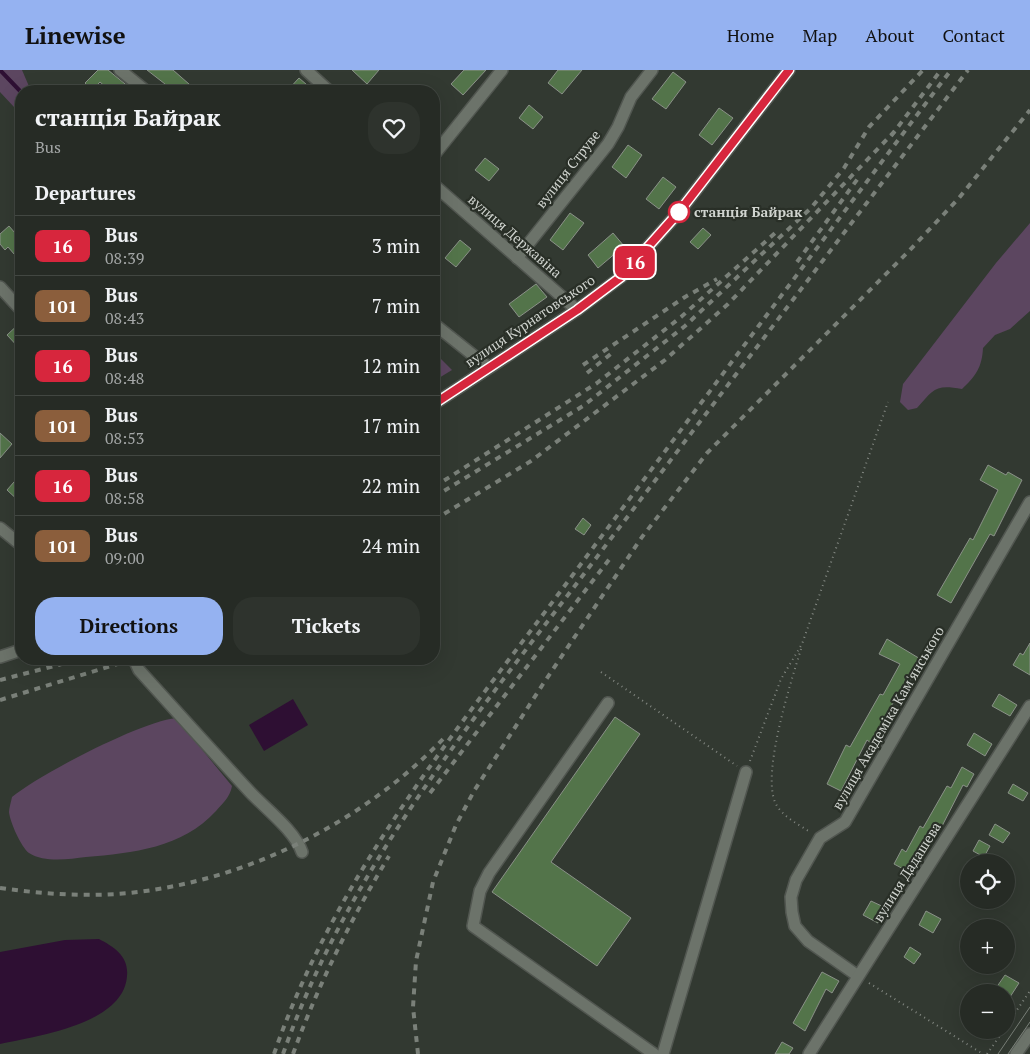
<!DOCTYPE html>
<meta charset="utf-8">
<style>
body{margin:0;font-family:"PT Serif",serif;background:#2e332d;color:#f1f3f6;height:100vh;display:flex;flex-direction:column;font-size:19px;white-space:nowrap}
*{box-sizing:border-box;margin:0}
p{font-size:16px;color:#a4a7a7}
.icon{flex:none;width:28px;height:28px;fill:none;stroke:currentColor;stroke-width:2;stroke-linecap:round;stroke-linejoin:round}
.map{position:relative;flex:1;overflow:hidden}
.sheet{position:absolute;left:15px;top:15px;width:425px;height:580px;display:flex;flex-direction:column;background:#262b25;border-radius:20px;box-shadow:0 5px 20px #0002,0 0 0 1px #424742}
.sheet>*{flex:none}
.badge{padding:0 10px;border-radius:8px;font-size:18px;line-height:32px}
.controls{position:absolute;left:960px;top:784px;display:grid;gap:10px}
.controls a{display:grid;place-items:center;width:55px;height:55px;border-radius:50%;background:#262b25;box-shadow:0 5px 20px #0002,0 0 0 1px #424742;font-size:25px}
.map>.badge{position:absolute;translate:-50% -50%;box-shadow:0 0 0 2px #fff}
h2{padding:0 20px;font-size:19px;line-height:45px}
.round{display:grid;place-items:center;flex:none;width:52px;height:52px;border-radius:20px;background:#2e332d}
.head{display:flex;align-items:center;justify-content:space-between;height:85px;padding:0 20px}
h1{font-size:24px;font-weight:700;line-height:38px}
.action{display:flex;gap:10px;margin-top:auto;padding:10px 20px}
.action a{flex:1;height:58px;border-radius:20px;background:#95b2f1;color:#111;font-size:20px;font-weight:700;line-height:58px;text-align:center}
.action a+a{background:#2e332d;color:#f1f3f6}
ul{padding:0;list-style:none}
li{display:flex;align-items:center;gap:15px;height:60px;padding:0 20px;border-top:1px solid #424742}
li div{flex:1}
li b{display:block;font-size:19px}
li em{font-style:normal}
li .badge{min-width:55px;font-weight:700;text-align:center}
header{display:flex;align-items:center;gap:30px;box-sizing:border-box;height:70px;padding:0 25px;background:#95b2f1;color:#111}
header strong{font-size:24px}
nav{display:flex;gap:28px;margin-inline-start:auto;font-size:18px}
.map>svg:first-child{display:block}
.green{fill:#5c4660}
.water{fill:#2e0f33}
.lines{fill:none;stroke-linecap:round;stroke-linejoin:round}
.stream{stroke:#2e0f33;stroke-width:4}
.building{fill:#53744a;stroke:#8a9188}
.minor-casing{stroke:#515650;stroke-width:14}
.path{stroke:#838882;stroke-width:2;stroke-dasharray:1 4;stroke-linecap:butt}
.minor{stroke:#6c736a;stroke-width:11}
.tram{stroke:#7a8079;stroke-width:1}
.rail{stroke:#7a8079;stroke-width:4;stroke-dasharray:6 6;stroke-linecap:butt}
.line-casing{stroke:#fff;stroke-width:11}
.line{stroke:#d7263d;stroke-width:8}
.stop-dot{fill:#fff;stroke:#d7263d;stroke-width:2.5}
.labels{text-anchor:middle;stroke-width:4.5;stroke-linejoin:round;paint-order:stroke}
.street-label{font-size:14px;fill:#d0d4cf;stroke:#292f27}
.stop-label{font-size:14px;font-weight:bold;fill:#d0d4cf;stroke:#292f27;text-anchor:start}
</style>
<header>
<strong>Linewise</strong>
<nav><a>Home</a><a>Map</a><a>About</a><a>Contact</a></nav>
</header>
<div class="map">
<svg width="1030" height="984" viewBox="0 0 1030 984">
<rect width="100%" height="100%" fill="#323931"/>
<g class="green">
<path d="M0,0h22l9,21h-10v19l-7,-3 -14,-15z"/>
<path d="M1030,153v88l-20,18 -15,6 -12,13c-1,19 -7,28 -21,41 -27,-5 -28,0 -45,19l-9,2 -8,-8 3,-18 93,-121z"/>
<path d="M434,282l18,18 -18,11z"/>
<path d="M176,648l56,68c-2,11 -9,17 -16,25 -34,37 -83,42 -130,46 -17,2 -41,6 -57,-4 -8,-6 -19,-31 -20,-41 0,-4 2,-10 3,-15 28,-23 128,-75 164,-79z"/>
</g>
<g class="water">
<path d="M293,629l15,26 -44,26 -15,-26z"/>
<path d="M99,869c15,8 30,17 28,37 -3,48 -90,60 -127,68v-92l65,-12z"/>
</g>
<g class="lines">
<path class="stream" d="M0,0l21,22"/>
</g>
<g class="building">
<path d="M98,0h10l22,18 -3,3h-17l-10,-9 -8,8 -7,-7z"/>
<path d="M147,0h26l24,21h-27l-7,-5 2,-2z"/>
<path d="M352,0h27l-12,14z"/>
<path d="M464,0h22l-23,25 -12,-11z"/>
<path d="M558,0h24l-20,24 -14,-11z"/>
<path d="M673,2l13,10 -20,27 -14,-10z"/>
<path d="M299,8l15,13h-27z"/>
<path d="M529,35l14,12 -10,12 -14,-11z"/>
<path d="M719,38l14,10 -21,27 -13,-10z"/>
<path d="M628,75l14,10 -16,23 -14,-11z"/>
<path d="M485,88l14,11 -10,12 -14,-11z"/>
<path d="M663,107l13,10 -17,22 -13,-10z"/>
<path d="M570,143l14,10 -21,27 -13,-10z"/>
<path d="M9,156l12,14v22l-13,-15 -3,3 -5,-6v-10z"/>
<path d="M703,158l8,7 -13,14 -8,-7z"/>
<path d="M613,163l11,13 -26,22 -10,-13z"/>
<path d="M460,170l11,9 -15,18 -11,-9z"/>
<path d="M536,214l11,13 -28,20 -10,-13z"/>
<path d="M21,252v28l-14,-15z"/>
<path d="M0,363l12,11 -12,14z"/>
<path d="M988,395l18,10 2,-3 14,8 -28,56 -4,-2 -39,69 -14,-8 33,-57 3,2 25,-50 -18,-10z"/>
<path d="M21,404v29l-14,-13z"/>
<path d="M583,448l8,7 -7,10 -9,-6z"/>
<path d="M887,569l35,21 -20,34 -3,-2 -28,51 -4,-3 -26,51 -14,-7 19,-39 4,2 30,-53 3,1 17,-31 -21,-10z"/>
<path d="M1030,573v32l-17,-10 7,-12 3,2z"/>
<path d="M999,624l18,11 -7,11 -18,-10z"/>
<path d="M615,647l25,17 -89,128 80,56 -34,48 -105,-74z"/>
<path d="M974,663l18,11 -7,12 -18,-11z"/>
<path d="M962,697l12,7 -7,13 -4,-2 -23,45 -3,-1 -10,19 -5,-2 -13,26 -15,-8 8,-15 4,3 14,-26 3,2 24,-42 4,2z"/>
<path d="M1013,714l15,9 -5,8 -15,-8z"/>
<path d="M995,754l15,9 -7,10 -14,-8z"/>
<path d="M979,770l11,6 -6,11 -11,-6z"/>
<path d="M871,831l15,7 -8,15 -15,-8z"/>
<path d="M926,841l15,8 -8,14 -14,-8z"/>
<path d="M910,877l11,7 -7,10 -10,-7z"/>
<path d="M822,902l17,9 -7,12 -6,-4 -21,42 -12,-8z"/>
<path d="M1005,905l14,8 -9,14 -4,-5 -10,-4z"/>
<path d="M782,972l11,6 -4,6h-14z"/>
</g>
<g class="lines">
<g class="minor-casing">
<g id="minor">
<path d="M120,0l26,21"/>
<path d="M306,0l23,21"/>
<path d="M434,85l68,-85"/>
<path d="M434,115l143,125"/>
<path d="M517,188l91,-114 10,-17 13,-30 21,-27"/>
<path d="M0,217l21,23"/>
<path d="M434,254l54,43"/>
<path d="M434,334l143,-94 44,-33 58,-65 110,-142"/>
<path d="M0,458l21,17"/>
<path d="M0,587l21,-7"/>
<path d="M134,589l5,11c37,41 74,82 111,122 16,17 45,39 52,60"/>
<path d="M608,633l-119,170 -9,18 -7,35 181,128"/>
<path d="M858,906l-50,-35 -13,-15 -3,-14 -1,-15 5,-17 24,-42 25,-16 185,-320"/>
<path d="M663,984l83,-282"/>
<path d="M809,984l221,-348"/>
<path d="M1016,984l14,-20"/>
</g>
</g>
<g class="path">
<path d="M801,579c-10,33 -39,122 -26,153 6,14 23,22 35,30"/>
<path d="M601,602l136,94"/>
<path d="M750,691l31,-82 21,-35 86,-242"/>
<path d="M869,913l114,71"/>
<path d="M1006,956l24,-35"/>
<path d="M987,984l17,-24"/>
</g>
<use href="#minor" class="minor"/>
<g class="tram">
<path d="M998,984l32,-47"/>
<path d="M1008,984l22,-32"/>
</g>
<g class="rail">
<path d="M891,66l50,-66"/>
<path d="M797,192l62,-85"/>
<path d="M583,295l102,-68 32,-18"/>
<path d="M587,303l25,-20"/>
<path d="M434,417l163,-104 84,-66 94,-84"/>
<path d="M434,427l149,-91 102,-80 126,-118 33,-40 25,-41 54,-57"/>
<path d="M434,450l97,-59 134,-101 63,-56 167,-173"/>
<path d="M0,610l81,-21"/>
<path d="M0,630l134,-41"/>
<path d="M430,723l181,-236"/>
<path d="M0,818c43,6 86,9 129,5 117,-12 233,-70 314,-154"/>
<path d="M274,984c62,-180 186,-328 298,-478 126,-169 252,-338 379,-506"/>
<path d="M283,984c64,-182 189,-333 304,-484 127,-167 254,-333 381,-500"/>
<path d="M293,984c25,-69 58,-135 96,-198"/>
<path d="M418,984l-5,-47 3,-46 17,-79 23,-57 18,-34 69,-107 99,-147 65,-84 202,-202 50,-53 71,-88"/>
</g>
</g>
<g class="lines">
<g class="line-casing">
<path id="line" d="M434,334l143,-94 44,-33 58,-65 110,-142"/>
</g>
<use href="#line" class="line"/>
</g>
<circle class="stop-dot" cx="679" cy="142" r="10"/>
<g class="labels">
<g class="street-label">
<text transform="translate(568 99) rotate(-52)" y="5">вулиця Струве</text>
<text transform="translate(515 166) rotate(41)" y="5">вулиця Державіна</text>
<text transform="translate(530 251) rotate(-34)" y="5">вулиця Курнатовського</text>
<text transform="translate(888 648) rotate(-60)" y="5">вулиця Академіка Кам'янського</text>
<text transform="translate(907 802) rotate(-58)" y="5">вулиця Дадашева</text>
</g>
<g class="stop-label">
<text x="694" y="147">станція Байрак</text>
</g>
</g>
</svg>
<div class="controls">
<a><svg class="icon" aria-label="locate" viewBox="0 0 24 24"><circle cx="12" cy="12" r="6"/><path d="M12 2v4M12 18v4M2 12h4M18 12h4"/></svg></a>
<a>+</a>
<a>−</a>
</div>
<b class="badge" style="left:635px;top:192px;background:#d7263d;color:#fff">16</b>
<section class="sheet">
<div class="head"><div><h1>станція Байрак</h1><p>Bus</p></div><a class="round"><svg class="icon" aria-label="heart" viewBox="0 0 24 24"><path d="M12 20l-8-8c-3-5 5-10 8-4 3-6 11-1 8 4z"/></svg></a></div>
<h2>Departures</h2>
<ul>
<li><span class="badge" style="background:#d7263d;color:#fff">16</span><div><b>Bus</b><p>08:39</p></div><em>3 min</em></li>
<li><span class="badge" style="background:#8b5e3c;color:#fff">101</span><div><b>Bus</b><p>08:43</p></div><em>7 min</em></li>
<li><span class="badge" style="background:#d7263d;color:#fff">16</span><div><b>Bus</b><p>08:48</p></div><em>12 min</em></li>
<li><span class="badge" style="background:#8b5e3c;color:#fff">101</span><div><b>Bus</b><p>08:53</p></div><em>17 min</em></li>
<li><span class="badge" style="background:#d7263d;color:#fff">16</span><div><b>Bus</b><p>08:58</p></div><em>22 min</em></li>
<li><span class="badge" style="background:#8b5e3c;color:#fff">101</span><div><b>Bus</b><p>09:00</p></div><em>24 min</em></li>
</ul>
<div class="action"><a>Directions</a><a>Tickets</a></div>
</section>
</div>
